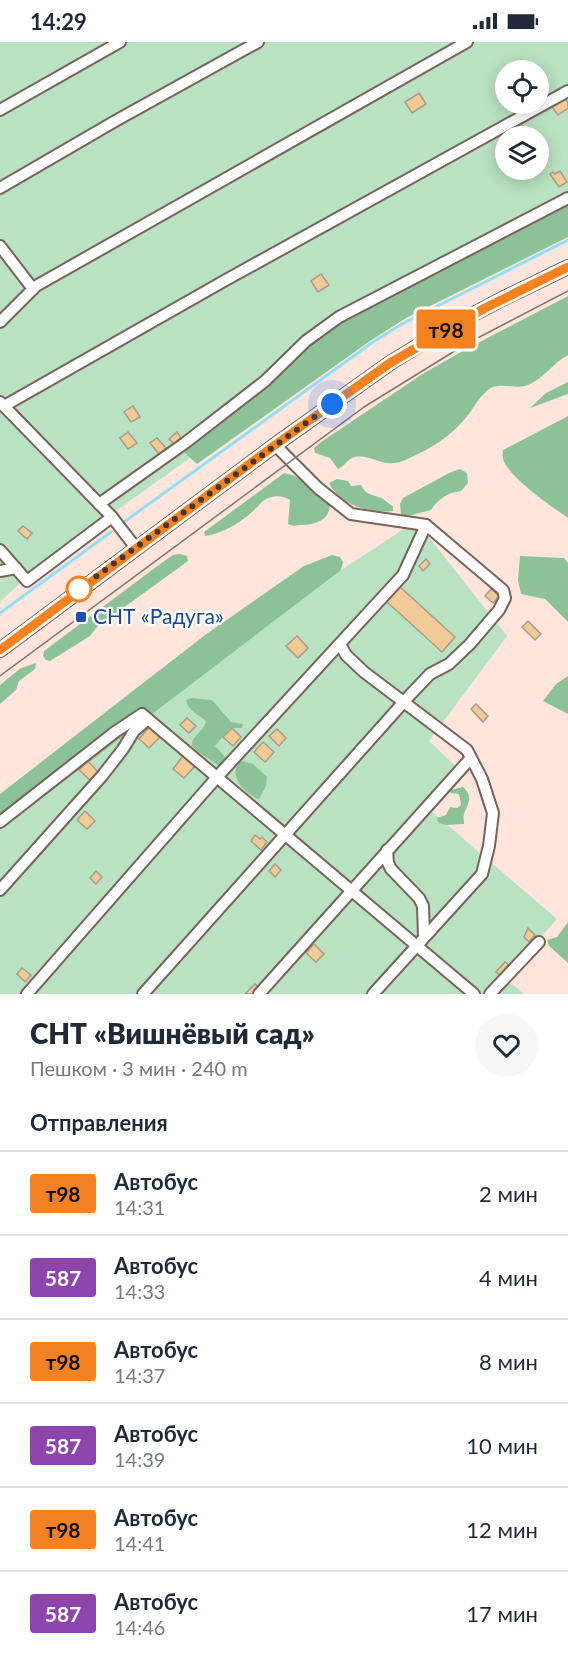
<!DOCTYPE html>
<html lang="ru">
<meta charset="utf-8">
<style>
body{margin:0;font-family:Lato,sans-serif;background:#f6f6f7;color:#1f2937;height:100vh;display:flex;flex-direction:column;font-size:22px;white-space:nowrap}
*{box-sizing:border-box;margin:0}
p{font-size:20px;color:#747a83}
.icon{flex:none;width:33px;height:33px;fill:none;stroke:currentColor;stroke-width:2;stroke-linecap:round;stroke-linejoin:round}
.map{position:relative;height:952px;overflow:hidden}
.sheet{display:flex;flex-direction:column;background:#fff;flex:1}
.sheet>*{flex:none}
.badge{padding:0 12px;border-radius:4px;font-size:21px;line-height:39px}
.fabs{position:absolute;left:495px;top:18px;display:grid;gap:12px}
.fabs a{display:grid;place-items:center;width:54px;height:54px;border-radius:50%;background:#fff;box-shadow:0 3px 15px #0003;font-size:30px}
.you{position:absolute;width:30px;height:30px;margin:-15px;border:4px solid #fff;border-radius:50%;background:#1a73e8;box-shadow:0 0 0 9px #1a73e833}
.map>.badge{position:absolute;translate:-50% -50%;box-shadow:0 0 0 3px #fff}
h2{padding:0 30px;font-size:22px;line-height:54px}
.round{display:grid;place-items:center;flex:none;width:63px;height:63px;border-radius:32px;background:#f6f6f7}
.overview{display:flex;align-items:center;justify-content:space-between;height:102px;padding:0 30px}
h1{font-size:28px;font-weight:800;line-height:45px}
ul{padding:0;list-style:none}
li{display:flex;align-items:center;gap:18px;height:84px;padding:0 30px;border-top:2px solid #e0e1e3}
li div{flex:1}
li b{display:block;font-size:22px}
li em{font-style:normal}
li .badge{min-width:66px;font-weight:700;text-align:center}
.status{display:flex;justify-content:space-between;align-items:center;height:42px;padding:0 30px;background:#fff;direction:ltr}
.status svg{height:16px;fill:currentColor}
.map>svg:first-child{display:block}
.green{fill:#b8e2c1;fill-rule:evenodd}
.forest{fill:#8cc298}
.lines{fill:none;stroke-linecap:round;stroke-linejoin:round}
.stream{stroke:#94dff8;stroke-width:3}
.building{fill:#f1cb96;stroke:#aa9c89;stroke-width:1.5}
.minor-casing{stroke:#78625a;stroke-width:14}
.major-casing{stroke:#78625a;stroke-width:16}
.minor{stroke:#fff;stroke-width:10}
.major{stroke:#fff;stroke-width:14}
.tram{stroke:#83746e;stroke-width:1.5}
.line-casing{stroke:#fff;stroke-width:14}
.line{stroke:#f58220;stroke-width:9}
.walk{stroke:#413834;stroke-width:6;stroke-dasharray:0 10.8}
.stop-dot{fill:#fff;stroke:#f58220;stroke-width:3}
.transit-dot{fill:#1a4fb4;stroke:#fff;stroke-width:2}
.labels{text-anchor:middle;stroke-width:4.5;stroke-linejoin:round;paint-order:stroke}
.transit-label{font-size:21px;fill:#164399;stroke:#fff;text-anchor:start}
</style>
<div class="status"><b>14:29</b><svg viewBox="0 0 49 12"><path d="M0 12V9h3v3zM5 12V6h3v6zM10 12V3h3v9zM15 12V0h3v12zM26 1h20v11H26zM47 4h2v5h-2z"/></svg></div>
<div class="map">
<svg width="568" height="952" viewBox="0 0 568 952">
<rect width="100%" height="100%" fill="#ffe5db"/>
<g class="green">
<path d="M0,0h568v186l-203,105 -329,235 -36,34zM506,28h32v34h-32zM506,94h32v34h-32z"/>
<path d="M416,479l91,115 -78,105 34,32 -33,37 127,109 -53,58 20,17h-524v-164l326,-250z"/>
</g>
<g class="forest">
<path d="M568,160v35l-162,81 -36,23 -173,123 -12,-11 1,-7 157,-128z"/>
<path d="M568,254v59c-15,8 -24,23 -40,30 -13,5 -30,-4 -40,5 -9,7 -13,16 -20,25 -13,17 -31,30 -50,39 -9,4 -20,11 -30,9 -12,-1 -24,-10 -36,-5 -6,3 -8,9 -14,11l-8,-11 -15,-5 -1,-5 7,-6 103,-69 46,-26z"/>
<path d="M568,340v12l-38,14 16,-15z"/>
<path d="M568,374v102c-16,-11 -50,-35 -60,-50 -5,-6 -6,-11 -5,-18z"/>
<path d="M460,427l7,4 1,10 -7,8c-12,1 -23,8 -30,19l-27,7 -3,-3 -1,-10 3,-6 46,-25z"/>
<path d="M284,431c19,3 32,18 46,30 0,17 -13,21 -27,22 -7,0 -9,2 -15,-1l2,-24c-8,-5 -19,-5 -27,1 -2,1 -5,6 -7,7 -12,13 -34,26 -51,28l-1,-4z"/>
<path d="M337,437l11,2 3,5 10,-1c5,10 10,9 20,13 5,2 7,6 12,8v5c-23,3 -53,-6 -64,-28z"/>
<path d="M180,512l7,2 1,5 -91,66 -7,9 -40,25 -4,-1 -3,-4 1,-5 112,-84 17,-12z"/>
<path d="M332,513l8,2 3,5 -2,8 -341,260v-36l205,-159 99,-69z"/>
<path d="M520,514l44,2 4,5v59l-23,-23 -24,-5 -3,-14z"/>
<path d="M36,621l-1,6 -16,12 -3,9 -16,14v-19l21,-17z"/>
<path d="M568,634v38l-25,-13 13,-17z"/>
<path d="M192,656l20,2 19,22 12,2 -1,4h-12l-15,18 12,13 -6,8 -24,-16 -5,-6c0,-10 12,-13 14,-24 -7,-6 -18,-10 -20,-21z"/>
<path d="M242,719l11,3 14,13 -1,9 -7,13c-14,-4 -34,-27 -17,-38z"/>
<path d="M463,745c11,11 5,16 1,27 -1,3 0,7 0,10l-18,1 -8,-3 -1,-4 9,-3 4,-8 7,1 4,-3 -2,-11 -8,-1 -1,-3z"/>
<path d="M568,880v41l-19,-17 -2,-6 10,-3z"/>
</g>
<g class="lines">
<g class="stream">
<path d="M124,480l249,-180 29,-18 166,-84"/>
<path d="M0,571l111,-81"/>
</g>
</g>
<g class="building">
<path d="M419,51l7,11 -14,9 -7,-11z"/>
<path d="M565,56l3,5v5l-10,7 -6,-8z"/>
<path d="M560,129l7,11 -8,5 -9,-13 3,-2 2,2z"/>
<path d="M321,232l8,11 -11,7 -7,-11z"/>
<path d="M133,364l7,11 -9,5 -7,-10z"/>
<path d="M128,390l9,11 -9,6 -8,-11z"/>
<path d="M177,390l4,6 -7,6 -5,-5z"/>
<path d="M157,396l9,10 -7,6 -9,-11z"/>
<path d="M23,484l9,7 -5,6 -9,-8z"/>
<path d="M426,517l4,5 -7,7 -4,-5z"/>
<path d="M399,544l56,51 -13,15 -56,-51z"/>
<path d="M491,547l8,7 -6,7 -8,-7z"/>
<path d="M528,579l13,13 -6,6 -13,-13z"/>
<path d="M297,594l11,12 -10,10 -12,-12z"/>
<path d="M476,662l12,12 -5,6 -12,-13z"/>
<path d="M187,676l9,8 -7,7 -9,-8z"/>
<path d="M150,684l11,10 -12,12 -10,-9z"/>
<path d="M232,686l9,9 -8,9 -10,-9z"/>
<path d="M277,687l9,9 -7,8 -10,-10z"/>
<path d="M263,700l11,10 -9,10 -11,-10z"/>
<path d="M183,714l12,10 -11,12 -11,-9z"/>
<path d="M88,719l10,11 -8,8 -11,-10z"/>
<path d="M85,769l10,10 -8,8 -10,-9z"/>
<path d="M255,793l5,4 2,-2 5,5 -6,8 -10,-9z"/>
<path d="M275,822l6,6 -6,7 -6,-6z"/>
<path d="M96,829l6,6 -6,7 -6,-6z"/>
<path d="M528,886l7,7 -6,7 -5,-5z"/>
<path d="M314,902l10,10 -8,8 -10,-9z"/>
<path d="M505,920l5,4 -9,10 -5,-4z"/>
<path d="M22,926l9,7 -6,7 -8,-8z"/>
<path d="M255,942l3,3 -6,7h-7z"/>
</g>
<g class="lines">
<g class="minor-casing">
<g id="minor">
<path d="M0,68l120,-68"/>
<path d="M0,146l117,-68 141,-78"/>
<path d="M0,204l33,43"/>
<path d="M0,280l36,-36 431,-244"/>
<path d="M0,360l112,115 24,31"/>
<path d="M4,364l220,-125 344,-190"/>
<path d="M99,462l86,-61 80,-62 41,-40 33,-24 229,-119"/>
<path d="M0,508l27,31 85,-64"/>
<path d="M0,529l16,-3"/>
<path d="M340,602l6,11 18,17 103,78 15,29 11,34 -4,33 -7,28 -109,120"/>
<path d="M0,780l115,-90 27,-18 332,280"/>
<path d="M387,808l1,13 3,6 28,29 4,8 1,30"/>
<path d="M0,848l102,-114 21,-27 11,-18 14,-12"/>
<path d="M27,952l191,-218 185,-201 23,-50 -75,-11 -33,-26 -43,-43"/>
<path d="M143,952l267,-299 20,-21 19,-10 21,-20 29,-34 6,-12 -2,-8 -77,-65"/>
<path d="M259,952l211,-235"/>
<path d="M490,952l49,-52"/>
</g>
</g>
<g class="major-casing">
<path id="major" d="M0,608l275,-205 115,-82 57,-35 57,-30 64,-31"/>
</g>
<use href="#minor" class="minor"/>
<use href="#major" class="major"/>
<path class="tram" d="M0,634l364,-269 102,-63 102,-53"/>
</g>
<g class="lines">
<g class="line-casing">
<path id="line" d="M0,608l275,-205 115,-82 95,-55 83,-41"/>
</g>
<use href="#line" class="line"/>
<path class="walk" d="M79,547l253,-185"/>
</g>
<circle class="stop-dot" cx="79" cy="547" r="12"/>
<rect class="transit-dot" x="75" y="569" width="12" height="12" rx="3"/>
<g class="labels">
<g class="transit-label">
<text x="93" y="582">СНТ «Радуга»</text>
</g>
</g>
</svg>
<div class="fabs">
<a><svg class="icon" aria-label="locate" viewBox="0 0 24 24"><circle cx="12" cy="12" r="6"/><path d="M12 2v4M12 18v4M2 12h4M18 12h4"/></svg></a>
<a><svg class="icon" aria-label="layers" viewBox="0 0 24 24"><path d="M12 4l9 5-9 5-9-5zM3 14l9 5 9-5"/></svg></a>
</div>
<div class="you" style="left:332px;top:362px"></div>
<b class="badge" style="left:446px;top:287px;background:#f58220;color:#111">т98</b>
</div>
<section class="sheet">
<div class="overview"><div><h1>СНТ «Вишнёвый сад»</h1><p>Пешком · 3 мин · 240 m</p></div><a class="round"><svg class="icon" aria-label="heart" viewBox="0 0 24 24"><path d="M12 20l-8-8c-3-5 5-10 8-4 3-6 11-1 8 4z"/></svg></a></div>
<h2>Отправления</h2>
<ul>
<li><span class="badge" style="background:#f58220;color:#111">т98</span><div><b>Автобус</b><p>14:31</p></div><em>2 мин</em></li>
<li><span class="badge" style="background:#8e44ad;color:#fff">587</span><div><b>Автобус</b><p>14:33</p></div><em>4 мин</em></li>
<li><span class="badge" style="background:#f58220;color:#111">т98</span><div><b>Автобус</b><p>14:37</p></div><em>8 мин</em></li>
<li><span class="badge" style="background:#8e44ad;color:#fff">587</span><div><b>Автобус</b><p>14:39</p></div><em>10 мин</em></li>
<li><span class="badge" style="background:#f58220;color:#111">т98</span><div><b>Автобус</b><p>14:41</p></div><em>12 мин</em></li>
<li><span class="badge" style="background:#8e44ad;color:#fff">587</span><div><b>Автобус</b><p>14:46</p></div><em>17 мин</em></li>
</ul>
</section>
